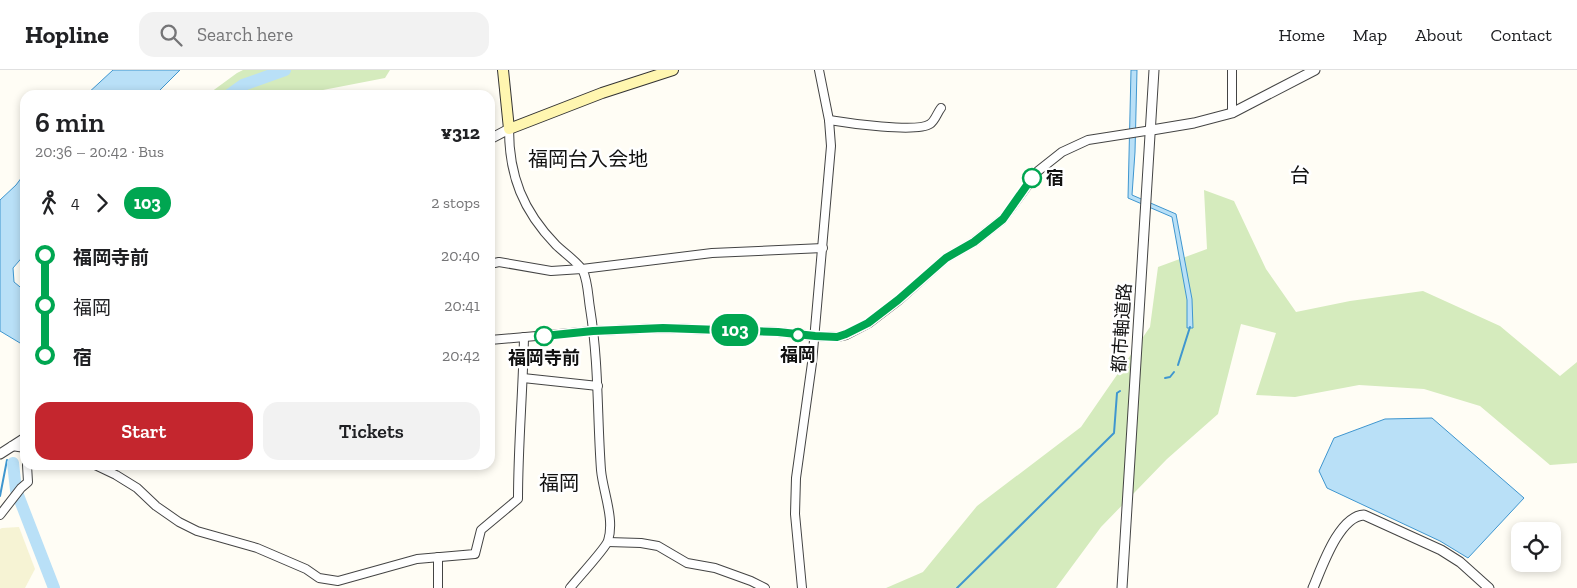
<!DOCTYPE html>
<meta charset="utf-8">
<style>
body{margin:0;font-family:"Zilla Slab","Noto Sans JP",serif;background:#f2f2f2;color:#202124;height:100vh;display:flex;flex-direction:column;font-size:19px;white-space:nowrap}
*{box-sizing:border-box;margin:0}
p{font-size:16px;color:#757577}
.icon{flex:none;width:28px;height:28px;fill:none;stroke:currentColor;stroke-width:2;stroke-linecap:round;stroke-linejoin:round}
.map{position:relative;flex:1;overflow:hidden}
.sheet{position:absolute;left:20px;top:20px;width:475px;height:380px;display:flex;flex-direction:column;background:#fff;border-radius:15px;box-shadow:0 2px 8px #0003}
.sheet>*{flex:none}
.badge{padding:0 10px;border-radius:16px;font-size:18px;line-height:32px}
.tools{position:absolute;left:1511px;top:452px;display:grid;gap:10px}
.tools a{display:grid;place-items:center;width:50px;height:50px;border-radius:10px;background:#fff;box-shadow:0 2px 8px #0003;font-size:25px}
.map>.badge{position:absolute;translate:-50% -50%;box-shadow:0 0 0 2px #fff}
.legs{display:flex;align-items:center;gap:8px;height:55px;padding:0 15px;font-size:16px}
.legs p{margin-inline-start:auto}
.overview{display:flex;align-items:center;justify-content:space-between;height:85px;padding:0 15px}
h1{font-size:28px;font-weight:600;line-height:38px}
.action{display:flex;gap:10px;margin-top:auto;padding:10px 15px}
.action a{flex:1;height:58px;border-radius:15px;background:#c4262e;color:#fff;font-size:20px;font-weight:600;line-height:58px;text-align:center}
.action a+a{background:#f2f2f2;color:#202124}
ul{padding:0 15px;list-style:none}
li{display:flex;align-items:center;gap:18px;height:50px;font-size:19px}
li i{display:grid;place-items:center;width:8px;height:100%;margin:0 6px;background:currentColor}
li i::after{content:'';width:12px;height:12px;margin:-6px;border:4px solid;border-radius:50%;background:#fff}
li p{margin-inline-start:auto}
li:first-child i{background:linear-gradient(#0000 50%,currentColor 0)}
li:last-child i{background:linear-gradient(currentColor 50%,#0000 0)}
header{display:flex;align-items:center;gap:30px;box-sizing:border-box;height:70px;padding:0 25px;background:#fff;border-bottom:1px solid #e0e0e0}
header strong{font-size:24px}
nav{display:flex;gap:28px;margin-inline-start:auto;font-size:18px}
.search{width:350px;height:45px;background:#f2f2f2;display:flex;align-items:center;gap:12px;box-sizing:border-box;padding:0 18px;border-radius:15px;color:#757577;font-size:19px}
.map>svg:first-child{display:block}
.farmland{fill:#f6f3d4}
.green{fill:#d5ebbd}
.water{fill:#b9e0f7;stroke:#3f96cf}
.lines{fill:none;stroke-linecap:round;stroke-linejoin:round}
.stream{stroke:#3f96cf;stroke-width:2}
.river{stroke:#b9e0f7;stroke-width:12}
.minor-casing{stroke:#444;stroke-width:10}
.tertiary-casing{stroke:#444;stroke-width:11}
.secondary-casing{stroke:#333;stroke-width:12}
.minor{stroke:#fff;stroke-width:8}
.tertiary{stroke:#fff;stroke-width:9}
.secondary{stroke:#fff6b0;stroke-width:10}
.line-1-casing{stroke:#fff;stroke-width:11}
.line-1{stroke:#00a651;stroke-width:8}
.stop-1-dot{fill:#fff;stroke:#00a651;stroke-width:2.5}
.labels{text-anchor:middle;stroke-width:5;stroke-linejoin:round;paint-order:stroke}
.stop-label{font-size:18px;font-weight:bold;fill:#111;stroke:#fff}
.street-label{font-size:18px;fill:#111;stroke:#fff}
.quarter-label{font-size:20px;fill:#111;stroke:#fff}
</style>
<header>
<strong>Hopline</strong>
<div class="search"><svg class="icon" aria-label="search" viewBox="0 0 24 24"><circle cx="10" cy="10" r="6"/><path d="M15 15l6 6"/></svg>Search here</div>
<nav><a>Home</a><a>Map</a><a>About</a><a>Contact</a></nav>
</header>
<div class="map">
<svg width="1577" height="518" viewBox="0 0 1577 518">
<rect width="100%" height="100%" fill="#fffdf5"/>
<path class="farmland" d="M19,457l16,42 -10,19h-25v-59l2,-1z"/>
<g class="green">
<path d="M243,0h147l-5,8 -62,12 -53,2 -9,3h-54l30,-22z"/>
<path d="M1204,120l30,11 32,68 30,43 54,-11 73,-10 77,35 60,50 17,-14v101l-27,2 -70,-59 -56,-17 -65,-4 -64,12 -39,-2 20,-62 -35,-9 -23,90 -51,45 -66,68 -45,61h-170l37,-16 54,-66 104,-79 69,-100 8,-60 49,-18z"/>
</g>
<g class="water">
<path d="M113,0h67l-25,25h-69z"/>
<path d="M1131,0h6l-2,82 -3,43 44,19 16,85 1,29h-6v-28l-15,-83 -44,-19z"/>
<path d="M25,103v81l-12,14 1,14 11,9v55l-25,-15v-131l16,-15z"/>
<path d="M1432,348l92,80 -56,60 -28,-17 -113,-53 -8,-17 15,-33 51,-19z"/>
</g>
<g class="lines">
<g class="stream">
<path d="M1178,295l12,-38"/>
<path d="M1165,308l5,-1 4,-5"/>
<path d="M0,426l7,-36"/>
<path d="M957,518l157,-155 3,-40 3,-2"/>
</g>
<g class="river">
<path d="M229,25l14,-10 42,-15"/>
<path d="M13,393l3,27 38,98"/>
</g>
<g class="minor-casing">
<g id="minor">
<path d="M1232,43v-43"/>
<path d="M829,50c18,3 88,13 101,4 5,-3 7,-11 11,-16"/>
<path d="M509,59c0,47 14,82 47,116 7,7 23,18 27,26 5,11 5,25 7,37 9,56 7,107 11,162 2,22 14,49 7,71 -3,8 -31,38 -38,47"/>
<path d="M490,194l9,-2 52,9 31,-2 130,-16 111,-5"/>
<path d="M490,270l103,-9 70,-3 115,4 37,4 22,1 9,-2 23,-12 30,-23 47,-42 28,-16 29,-23 35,-48 24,-19 26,-12 64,-10"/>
<path d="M523,308l75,8"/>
<path d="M12,376l13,2"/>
<path d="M95,395l21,10 21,13 19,18 23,16 18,9 60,17 49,21 13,9 19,3 79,-22 58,-5 6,-24 37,-31c0,-54 5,-108 6,-162"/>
<path d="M0,445l21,-27 7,-6 -1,-17"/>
<path d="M608,472l33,1 17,3 29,17 28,5 36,13 14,7"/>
<path d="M438,487v31"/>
<path d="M802,518l-7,-74 1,-36 16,-115 19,-217 -2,-26 -10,-50"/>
</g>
</g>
<g class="tertiary-casing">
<g id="tertiary">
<path d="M1152,60l42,-7 38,-10 83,-43"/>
<path d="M490,69l19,-10"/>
<path d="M0,384l25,-16"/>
<path d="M1122,518l32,-518"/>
<path d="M1313,518c9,-21 26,-72 51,-73l77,35 19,12 29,26"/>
</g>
</g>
<g class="secondary-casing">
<path id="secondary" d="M503,0l6,59 93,-36 71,-23"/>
</g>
<use href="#minor" class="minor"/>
<use href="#tertiary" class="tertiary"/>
<use href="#secondary" class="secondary"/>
</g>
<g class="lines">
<g class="line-1-casing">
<path id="line-1" d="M544,266l49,-5 70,-3 115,4 37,4 22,1 9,-3 22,-11 30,-23 48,-42 28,-16 29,-23 29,-41"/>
</g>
<use href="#line-1" class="line-1"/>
</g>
<g class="stop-1-dot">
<circle cx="1032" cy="108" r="9"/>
<circle cx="798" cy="265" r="6"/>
<circle cx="544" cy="266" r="9"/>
</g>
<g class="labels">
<g class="stop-label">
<text x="1046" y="114" text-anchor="start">宿</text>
<text x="798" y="291">福岡</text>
<text x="544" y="294">福岡寺前</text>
</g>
<g class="street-label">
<text transform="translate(1122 258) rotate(-86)" y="6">都市軸道路</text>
</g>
<g class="quarter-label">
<text x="588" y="96">福岡台入会地</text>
<text x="1300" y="112">台</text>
<text x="559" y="420">福岡</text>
</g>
</g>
</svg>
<div class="tools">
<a><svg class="icon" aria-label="locate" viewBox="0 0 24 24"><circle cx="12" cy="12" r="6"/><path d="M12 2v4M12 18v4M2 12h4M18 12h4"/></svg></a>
</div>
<b class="badge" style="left:735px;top:260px;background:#00a651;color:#fff">103</b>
<section class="sheet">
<div class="overview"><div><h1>6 min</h1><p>20:36 – 20:42 · Bus</p></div><b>¥312</b></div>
<div class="legs"><svg class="icon" aria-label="walk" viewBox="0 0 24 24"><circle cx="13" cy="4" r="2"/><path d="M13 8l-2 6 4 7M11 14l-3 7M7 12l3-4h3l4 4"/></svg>4<svg class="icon" aria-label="forward" viewBox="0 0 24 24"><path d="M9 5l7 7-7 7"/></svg><b class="badge" style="background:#00a651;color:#fff">103</b><p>2 stops</p></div>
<ul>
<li><i style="color:#00a651"></i><b>福岡寺前</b><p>20:40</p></li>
<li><i style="color:#00a651"></i><span>福岡</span><p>20:41</p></li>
<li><i style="color:#00a651"></i><b>宿</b><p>20:42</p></li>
</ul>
<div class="action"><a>Start</a><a>Tickets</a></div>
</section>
</div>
